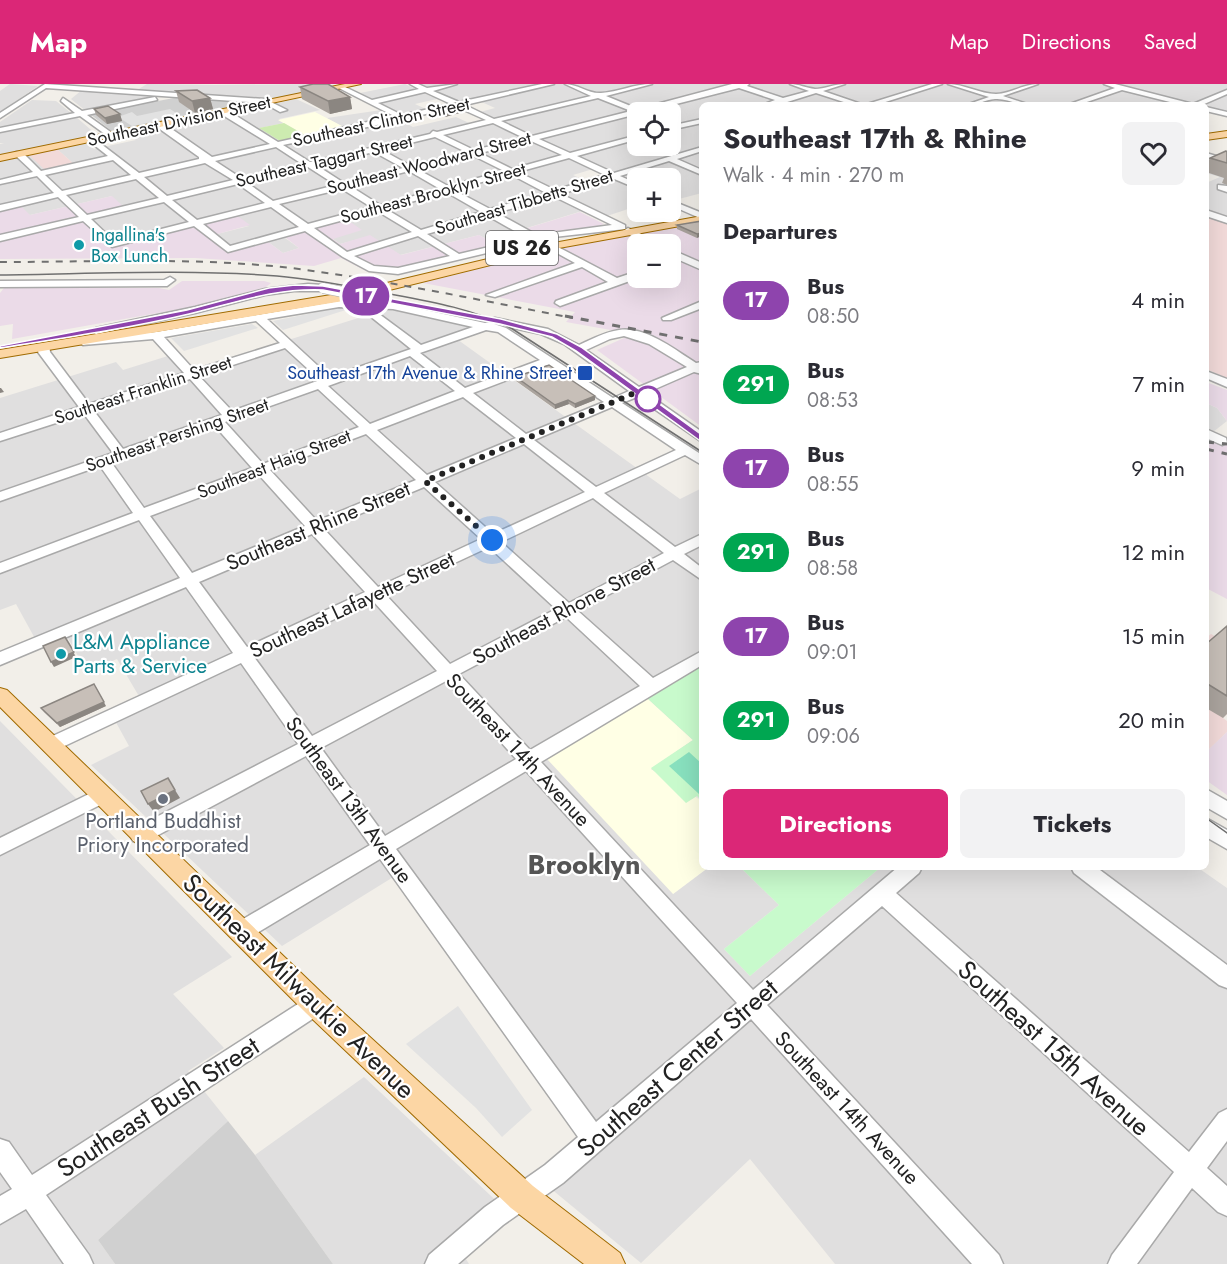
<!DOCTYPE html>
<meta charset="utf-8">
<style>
body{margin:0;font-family:Jost,sans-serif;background:#f2f2f3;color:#2b2b33;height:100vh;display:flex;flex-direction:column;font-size:22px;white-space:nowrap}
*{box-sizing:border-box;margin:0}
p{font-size:20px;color:#7c7c81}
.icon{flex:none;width:33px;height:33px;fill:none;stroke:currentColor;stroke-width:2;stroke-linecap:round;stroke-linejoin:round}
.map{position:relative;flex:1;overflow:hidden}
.details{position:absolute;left:699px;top:18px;width:510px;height:768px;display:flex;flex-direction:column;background:#fff;border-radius:9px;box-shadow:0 6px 24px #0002}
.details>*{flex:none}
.badge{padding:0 12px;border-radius:20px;font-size:21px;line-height:39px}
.buttons{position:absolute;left:627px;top:18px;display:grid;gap:12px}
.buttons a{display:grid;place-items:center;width:54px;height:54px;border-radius:9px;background:#fff;box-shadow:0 6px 24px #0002;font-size:30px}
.you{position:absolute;width:30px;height:30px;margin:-15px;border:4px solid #fff;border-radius:50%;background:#1a73e8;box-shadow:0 0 0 9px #1a73e833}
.map>.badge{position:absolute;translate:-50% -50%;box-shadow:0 0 0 3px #fff}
h2{padding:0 24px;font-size:22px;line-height:54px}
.round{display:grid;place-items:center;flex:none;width:63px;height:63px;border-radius:9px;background:#f2f2f3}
.headline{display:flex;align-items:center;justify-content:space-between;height:102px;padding:0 24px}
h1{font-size:28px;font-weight:700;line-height:45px}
.action{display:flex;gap:12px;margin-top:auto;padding:12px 24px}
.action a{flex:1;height:69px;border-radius:9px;background:#db2777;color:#fff;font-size:24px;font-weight:700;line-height:69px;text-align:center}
.action a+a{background:#f2f2f3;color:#2b2b33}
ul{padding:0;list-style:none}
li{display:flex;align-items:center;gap:18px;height:84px;padding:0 24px}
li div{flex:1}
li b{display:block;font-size:22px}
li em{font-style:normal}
li .badge{min-width:66px;font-weight:700;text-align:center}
header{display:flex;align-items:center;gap:36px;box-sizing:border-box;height:84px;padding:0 30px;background:#db2777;color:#fff}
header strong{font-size:28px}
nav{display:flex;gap:33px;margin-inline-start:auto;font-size:21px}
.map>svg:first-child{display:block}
.residential{fill:#e0dfdf;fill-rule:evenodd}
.commercial{fill:#f2dad9}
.industrial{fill:#ebdbe8;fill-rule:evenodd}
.education{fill:#ffffe5}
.religious{fill:#d0d0d0}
.grass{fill:#cdebb0}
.park{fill:#c8facc}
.pitch{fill:#88e0be}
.parking{fill:#e2e2e2}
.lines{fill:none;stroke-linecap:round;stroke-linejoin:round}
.minor-casing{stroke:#a9a9a9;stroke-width:3}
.major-casing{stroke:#a06b00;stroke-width:2}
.minor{fill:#fff;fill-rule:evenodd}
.major{fill:#fcd6a4;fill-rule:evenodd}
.tram{stroke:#707070;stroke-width:1.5}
.rail-far1{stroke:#707070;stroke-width:2;stroke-dasharray:7 7;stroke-linecap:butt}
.rail{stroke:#707070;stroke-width:3;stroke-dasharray:8 8;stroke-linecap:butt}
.minor-bridge-casing{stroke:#a9a9a9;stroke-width:11;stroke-linecap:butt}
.minor-bridge{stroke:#fff;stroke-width:10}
.wall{fill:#aba49e}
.shaded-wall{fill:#8b8681}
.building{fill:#c7bfb8;stroke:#8b8681;stroke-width:1.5}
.line{fill:#8e44ad;stroke:#fff;stroke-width:1.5}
.walk{stroke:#222;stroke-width:6;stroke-dasharray:0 10.8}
.culture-dot{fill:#0f9aa8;stroke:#fff;stroke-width:2}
.transit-dot{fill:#1a4fb4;stroke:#fff;stroke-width:2}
.stop-dot{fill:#fff;stroke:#8e44ad;stroke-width:3}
.worship-dot{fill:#6b7280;stroke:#fff;stroke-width:2}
.labels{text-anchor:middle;stroke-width:4.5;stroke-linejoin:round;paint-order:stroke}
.far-street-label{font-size:18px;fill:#222;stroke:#fff}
.far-culture-label{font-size:18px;fill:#0d838f;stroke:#fff;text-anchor:start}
.far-transit-label{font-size:18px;fill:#164399;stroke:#fff;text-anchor:end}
.shield{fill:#fff;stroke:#646464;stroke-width:1.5}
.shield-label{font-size:20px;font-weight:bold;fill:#222}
.street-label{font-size:21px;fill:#222;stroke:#fff}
.culture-label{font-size:21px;fill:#0d838f;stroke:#fff;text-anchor:start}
.worship-label{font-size:21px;fill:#5b616d;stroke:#fff}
.near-street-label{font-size:26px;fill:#222;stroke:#fff}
.district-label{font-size:27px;font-weight:bold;fill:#555;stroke:#fff}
</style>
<header>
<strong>Map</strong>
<nav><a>Map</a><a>Directions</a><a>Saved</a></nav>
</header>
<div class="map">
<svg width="1227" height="1180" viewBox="0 0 1227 1180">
<rect width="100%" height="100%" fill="#f2efe9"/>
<g class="residential">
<path d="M10,0l28,2 -38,26v-21z"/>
<path d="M147,0l68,1 104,-1 -9,7 -35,8 -138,-9z"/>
<path d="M405,0l32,15 -22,5 13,6 -32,8 17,9 43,-10 22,10 14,-3 101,45 -20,6 21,10 19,-6 24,12v15l-30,10 -15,-8 -104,32 -9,-5 -79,20 -30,-19 -30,8 -7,-5 -52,-4 18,13 -16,5 -19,-14 -35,9 -16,-13 36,-9 -135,16 -26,-24 24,-22 -82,19 -30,-7v-47l29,-6 45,9 -17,-15 30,-7 7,7 42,-9 -8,-6 168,-35 24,11 -41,9 5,4 -24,5 20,13 61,-15 -14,-8 61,-9 -28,-16z"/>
<path d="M420,0h368l67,21h-153v88l-27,7 -4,-2 -1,-20h-32l-1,5 -157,-71 15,-4 -20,-9 -14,3zM638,28h32v34h-32z"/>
<path d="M801,0h426v28l-38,-10 -3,3h-317z"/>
<path d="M82,6l40,4 41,2 -77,15 -15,-12z"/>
<path d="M32,16l24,1 15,12 -71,14v-5z"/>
<path d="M76,33l21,18 -97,20v-11l4,-1h-4v-11z"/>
<path d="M1227,79v54l-21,-6v-28l14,-6 -14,-4v-6z"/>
<path d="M387,225l84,17 1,2 -18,9 226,162 22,-11v177l-29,229 36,-27h31l39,38 -55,44 26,27 131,-109h316l30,21v376h-392l-85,-105 -109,104 -97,-80 50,-47 -191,-265 -121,75 -191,-181 38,-19 -16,-29 30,-14 -26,-44 -30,13 -22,-39 -27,11 -22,-40 -16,6v-212l116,-36 7,8 48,-15 20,21 94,-35z"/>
<path d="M1206,319l11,5 10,13 -14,11 -7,-3z"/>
<path d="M0,637l232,236 -59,37 51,54 -36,23 40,50 -130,119 17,24h-115z"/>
<path d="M364,993l142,133 -46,39 9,15h-136l-78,-109z"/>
</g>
<g class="commercial">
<path d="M57,65l17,15 -29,6 -16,-15z"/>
<path d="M1206,133l21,7v154l-21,-9z"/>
<path d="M1211,550l16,9v71l-4,4 4,3v11l-21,20v-114z"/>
</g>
<g class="industrial">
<path d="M112,112l14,13 -37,9 25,24 118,-30 18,13 -36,10 15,13 35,-9 19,14 16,-5 -18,-14 62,-17 19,13 -29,9 7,5 30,-9 31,20 78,-20 9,5 92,-28 24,12 -21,7 -39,7 -144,36 -32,-2 -27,-14 -27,8 -119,-8 -195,1v-51l19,-4 11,11z"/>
<path d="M702,138v205l-105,-77 36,-16 -67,-12 9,-10 -152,-29 141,-36zM638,160h32v34h-32z"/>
<path d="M182,197h82l7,2 -5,4 -80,21 -174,31 1,-15 -13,2v-33l4,-5h155l10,2z"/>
<path d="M1206,298l21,8v31l-10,-13 -11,-5z"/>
<path d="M1206,353l10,4 11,-1v159l-21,-11z"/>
<path d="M1227,648v63l-21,-15v-28z"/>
</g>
<g class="education">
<path d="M315,28l27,14 -37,9 -27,-15z"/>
<path d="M647,614l46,42 -42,29 51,32v66h7l-36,27 -126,-135z"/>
</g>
<g class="religious">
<path d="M179,13l79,5 -145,30 -23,-18z"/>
<path d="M228,1037l27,34 78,109h-218l-17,-24z"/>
</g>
<path class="grass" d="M284,39l21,12 -25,6 -21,-13z"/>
<g class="park">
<path d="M702,581v136l-5,-5 -11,7 -35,-35 42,-28 -46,-42z"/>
<path d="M740,783h141l-131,109 -26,-27 55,-44z"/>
</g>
<path class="pitch" d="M689,668l13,12v28l-3,2 -30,-28z"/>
<g class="parking">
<path d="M170,25l11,7 -49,10 -14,-9 14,-5 5,4z"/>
<path d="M348,222l4,2 -69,22 -10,-9z"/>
<path d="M252,240l6,4 -74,23 -13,-13z"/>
<path d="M458,922l74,104 -30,27 -26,-29 -70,-64z"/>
</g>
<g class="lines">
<g class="minor-casing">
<g id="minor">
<path d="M45,0l220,15 22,11 -7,2 -16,-9 -218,-15 -46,30v-5z"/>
<path d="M410,0h8l9,4 30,-4 -24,7 26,11 83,-18h12l-89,21 29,14 97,-23 -26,-12c12,0 24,10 36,9 17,-1 33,-9 51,-9l-46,12 32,13 94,-25h17l-2,2 36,12 26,-7 -19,-7c9,0 16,4 25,5 9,0 20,-5 30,-5l-22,7 41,14h-11l-37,-12 -32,10 -22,2 13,-5 -36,-12 -200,51 31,14 68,-18v4l-61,17 37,17 88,-26v4l-25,8 25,11v5l-33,-14 -49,15 18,8v5l-26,-11 -51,16 64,31v4l-71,8 -156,37 -29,-3 -26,-14 -38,-26 -77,21 -34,-26 -82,21 -29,-26 -83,20v-6l79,-18 -21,-20 -58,14v-6l54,-12 -17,-17 -37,8v-4l33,-8 -17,-16v-4h6l19,19 67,-15 -19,-15 -1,-2 4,-2 47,36 60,-14v-2l-42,-30v-4h6l49,34 58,-13 -49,-30v-4h6l51,32 116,-26 -55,-28v-2h4l29,14 47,-11zM425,8l26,12 -49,11 -24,-12zM598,14l33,13 -99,25 -31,-15zM457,23l29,13 -49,12 -4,-1 -3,3 -120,28 -27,-17 117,-25 7,2 4,-2 -3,-2zM493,39l31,15 -50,12 -31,-15zM435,53l31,15 -55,14 -29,-16zM531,57l31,14 -50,14 -32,-16zM276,63l26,17 -61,14 -26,-17zM374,68l29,16 -59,15 -28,-18zM472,71l32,16 -56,15 -31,-17zM569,74l36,17 -50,15 -37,-18zM113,76l18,15 -69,16 -17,-16zM205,79l28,17 -66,16 -23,-19zM308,83l28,18 -63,16 -27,-19zM409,87l31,18 -60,16 -30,-19zM510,90l36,19 -56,16 -36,-19zM136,95l23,19 -72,17 -21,-20zM238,100l27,19 -68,17 -25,-20zM342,105l29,18 -63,17 -29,-20zM446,108l35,20 -60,18 -35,-21zM553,112l59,29 -75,10 -40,-22zM164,118l25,20 -75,19 -23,-22zM271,123l28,20 -69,19 -27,-22zM377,127l35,21 -65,20 -33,-24zM488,132l39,22 -68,16 -32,-20zM418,152l32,20 -52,12 -24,-2 -20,-10z"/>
<path d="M932,0h10l-66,21h-12z"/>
<path d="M948,0c16,0 32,10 48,10 14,0 27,-10 42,-10l-35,12 27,9c-12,0 -24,-7 -35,-6 -10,1 -18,6 -29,6l23,-8z"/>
<path d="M1104,0h11l78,20 34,-14v4l-25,11h-20l-60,-15 -44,15h-11l48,-17z"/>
<path d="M155,13l2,3 -70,15 25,18v4h-3l-29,-21 -80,16v-4l75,-15 -14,-12 2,-3 19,13z"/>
<path d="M1206,23l21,5v4l-21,-5z"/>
<path d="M702,35v4l-32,7v-4z"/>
<path d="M1206,69l21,6v4l-21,-6z"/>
<path d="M1218,101l9,1v6l-9,-3z"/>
<path d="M670,116l32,13v6l-32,-14z"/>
<path d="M1206,126l21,7v6l-21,-7z"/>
<path d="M628,144l31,14 2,2h-11l-25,-11 -2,-2z"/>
<path d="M558,163l59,31 21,-7v7l-78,28 -5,-3 1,-2 52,-19 -26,-15 -87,30 -9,-2 89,-32 -20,-11v-4z"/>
<path d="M670,165l32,14v7l-32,-14z"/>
<path d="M170,193l5,3 -8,6 -167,1v-6l164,-1z"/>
<path d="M308,200l15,1 5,3 -5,3h-29l-29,4 -70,18 -99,21 -5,-3 5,-3 99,-21 70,-18z"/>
<path d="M366,216l27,3 92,20 5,-1 1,-3 4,-1 53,11 31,16c13,-6 26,-13 40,-15 27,-4 56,20 77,33l6,-1v12l-8,-2 -48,21 56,39v10l-65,-45 -15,6 80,52v10l-17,-10 -81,38 71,54 27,-13v11l-18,9 18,14v12l-29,-20 -95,51 75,67 49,-27v14l-161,97 212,228 145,-123h24l-3,6 -23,20 293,259 30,-39 8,-4v32l-20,27 20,18v30l-9,-4 -26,-24 -55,76h-29l4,-9 62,-83 -292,-266 -115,99 232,250 4,9h-31l-221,-245 -188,164 -60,42 -45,39h-33l4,-9 56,-48 60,-42 33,-28 -198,-278 -133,80 -7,3 -7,-3 -3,-7 3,-7 137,-80 -64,-89 -159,85 -7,2 -7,-2 -3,-6 3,-6 165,-85 -57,-81 -185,87 -6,2 -6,-2 -3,-5 3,-5 189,-87 -47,-66 -186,78v-13l180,-74 -41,-58 -139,53v-10l133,-50 -33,-47 -100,35v-9l113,-39 -29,-39 -84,27v-8l79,-26 -41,-55 3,-8h8l1,8 39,52 95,-31 -31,-34 -70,6 -5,-3 1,-2 77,-8 183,-31zM339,223l21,1 51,41 -81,28 -63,-58zM371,224l22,1 80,18 -52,18zM256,237l24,22 -86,27 -30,-33zM494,240l47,10 23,10 65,47 -16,7 -107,-70zM486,246l12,2 42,28 -75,28 -45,-35zM624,252l25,8 38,23 -48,20 -53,-37 24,-11zM285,264l35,32 -88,31 -33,-35zM410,272l45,35 -85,33 -42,-38zM547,281l57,37 -78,32 -53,-41zM190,295l32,36 -99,34 -29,-38zM318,305l41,38 -96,37 -38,-42zM463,313l53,41 -89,37 -50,-45zM612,323l64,43 -80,37 -62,-47zM215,342l37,42 -108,40 -33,-46zM366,350l50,46 -99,41 -47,-51zM524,360l61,48 -92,42 -58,-52zM259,391l46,51 -113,47 -42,-57zM424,403l57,52 -103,48 -54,-58zM593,414l71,55 -95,50 -68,-61zM312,450l53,58 -118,55 -48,-65zM489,463l67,62 -106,55 -64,-69zM373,517l64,70 -125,65 -58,-79zM566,533l74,69 -110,64 -71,-76zM446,597l70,78 -131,77 -64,-88zM526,687l211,232 -141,119 -200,-273z"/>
<path d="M702,217v7l-31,12h-8l-1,-2z"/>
<path d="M1206,287l21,8v8l-21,-9z"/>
<path d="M1206,345l20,9 1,5 -5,2 -16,-7z"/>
<path d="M101,704l7,3 2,5 -2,5 -108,54v-17z"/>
<path d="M1206,705l21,12v18l-21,-12z"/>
<path d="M1206,734l21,12v19l-21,-12z"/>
<path d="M1071,783h25l131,98v23l-8,-3 -145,-112z"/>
<path d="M315,909l8,3 3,8 -3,8 -277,183 43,60 4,9h-29l-38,-55 -26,15v-28l12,-7 -12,-17v-33l9,3 23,33z"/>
</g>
</g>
<g class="major-casing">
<g id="major">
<path d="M345,0h16l-361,77v-6z"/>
<path d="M1227,47v6l-21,3v-6z"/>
<path d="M702,132v6l-143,26 -210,52 -349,58v-8l349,-58 210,-50z"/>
<path d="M0,604l7,2 317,305 209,191 87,67 5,11h-41l-73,-56 -205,-195 -306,-306z"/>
</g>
</g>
<use href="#minor" class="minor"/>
<use href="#major" class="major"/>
<g class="tram">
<path d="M0,191c92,-1 185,-6 277,1 36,3 72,10 108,17 43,8 86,15 126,35l191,124"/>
<path d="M1206,734l21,15"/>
</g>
<path class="rail-far1" d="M0,178c96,0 195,-5 291,6 94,12 188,32 282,50"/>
<g class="rail">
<path d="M565,232l137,26"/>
<path d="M1206,358l21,2"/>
<path d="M1206,365l21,5"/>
</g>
<g class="minor-bridge-casing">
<path id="minor-bridge" d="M323,204l50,10"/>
</g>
<use href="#minor-bridge" class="minor-bridge"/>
</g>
<g class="wall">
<path d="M300,3l50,10 2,12 -22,5 -28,-15z"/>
<path d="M176,7l34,7 3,11 -18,4 -16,-11z"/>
<path d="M463,22v6l-18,5 -7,-3 -1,-7z"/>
<path d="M94,25l26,5 2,7 -15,3 -11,-9z"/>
<path d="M1227,68v33l-5,-2 2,-5 -18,-6v-5l4,-9z"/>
<path d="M702,137l-5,17 -20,-9v-4z"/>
<path d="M516,293l79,19v4l-20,8 -6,-4 -14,5 -39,-28z"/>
<path d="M1227,542v88l-4,4 -17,-10v-64z"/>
<path d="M106,622l-46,21 -16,-15 -3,-4z"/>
</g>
<g class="shaded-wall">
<path d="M350,13l2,12 -22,5 -2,-13z"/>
<path d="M210,14l3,11 -18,4 -3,-12z"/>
<path d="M463,22v6l-18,5 -1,-7z"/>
<path d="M120,30l2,7 -15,3 -2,-6z"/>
<path d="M702,149v3l-5,2v-4z"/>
<path d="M0,304h1l3,4 -4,1z"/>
<path d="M595,312v4l-20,8v-4z"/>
<path d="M568,316l1,4 -14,5v-4z"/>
<path d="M65,553l11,20 -22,10 -3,-5z"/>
<path d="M94,600l12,22 -46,21 -3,-4z"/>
<path d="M175,706l5,8 -26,14 -6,-8z"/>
</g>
<g class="building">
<path d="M313,0h15l22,13 -22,4 -28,-14z"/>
<path d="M197,6l13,8 -18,3 -16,-10z"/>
<path d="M456,19l7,3 -19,4 -7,-3z"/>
<path d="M108,22l12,8 -15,4 -11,-9z"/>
<path d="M1226,67l1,1v11l-17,-5z"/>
<path d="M702,137v12l-5,1 -20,-9z"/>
<path d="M549,281l46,31 -20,8 -7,-4 -13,5 -39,-28z"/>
<path d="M1227,542v70l-21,-13v-39z"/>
<path d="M65,553l9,15 -23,10 -8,-16z"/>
<path d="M94,600l10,18 -47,21 -16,-15z"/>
<path d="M168,694l7,12 -27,14 -7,-13z"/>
</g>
<path class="line" d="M295,201l28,1 178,33 56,15 24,13 125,91 -7,2 -123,-89 -24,-14 -52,-13 -177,-34c-49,-2 -88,13 -134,24 -63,15 -126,24 -189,34v-2l187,-36 82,-22z"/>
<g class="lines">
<path class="walk" d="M492,456l-67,-59 212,-89 11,7"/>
</g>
<g class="culture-dot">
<circle cx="79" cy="161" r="6"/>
<circle cx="61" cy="570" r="6"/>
</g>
<rect class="transit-dot" x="577" y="281" width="16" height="16" rx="3"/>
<circle class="stop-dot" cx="648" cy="315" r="12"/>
<circle class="worship-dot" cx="163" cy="715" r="6"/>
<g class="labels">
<g class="far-street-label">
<text transform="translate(179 37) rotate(-12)" y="6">Southeast Division Street</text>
<text transform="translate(381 38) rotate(-12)" y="6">Southeast Clinton Street</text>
<text transform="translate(324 77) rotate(-13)" y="6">Southeast Taggart Street</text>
<text transform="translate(429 79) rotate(-14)" y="6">Southeast Woodward Street</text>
<text transform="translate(433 109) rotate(-15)" y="6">Southeast Brooklyn Street</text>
<text transform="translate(524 118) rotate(-17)" y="6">Southeast Tibbetts Street</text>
<text transform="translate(143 306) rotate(-18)" y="6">Southeast Franklin Street</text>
<text transform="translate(177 351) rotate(-19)" y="6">Southeast Pershing Street</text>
<text transform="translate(274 380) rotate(-21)" y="6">Southeast Haig Street</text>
</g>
<g class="far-culture-label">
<text x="91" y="157">Ingallina's<tspan x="91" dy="21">Box Lunch</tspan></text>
</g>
<g class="far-transit-label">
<text x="572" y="295">Southeast 17th Avenue &amp; Rhine Street</text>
</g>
<rect class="shield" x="486" y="147" width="72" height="34" rx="4.5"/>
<g class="shield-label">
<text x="522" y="171">US 26</text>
</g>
<g class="street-label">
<text transform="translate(318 442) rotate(-23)" y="7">Southeast Rhine Street</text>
<text transform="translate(352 521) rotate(-25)" y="7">Southeast Lafayette Street</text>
<text transform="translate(564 527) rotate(-28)" y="7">Southeast Rhone Street</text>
<text transform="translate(518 666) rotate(47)" y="7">Southeast 14th Avenue</text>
<text transform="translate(349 716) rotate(54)" y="7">Southeast 13th Avenue</text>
<text transform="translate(847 1024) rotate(47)" y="7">Southeast 14th Avenue</text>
</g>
<g class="culture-label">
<text x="73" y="565">L&amp;M Appliance<tspan x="73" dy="24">Parts &amp; Service</tspan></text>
</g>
<g class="worship-label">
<text x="163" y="744">Portland Buddhist<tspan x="163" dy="24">Priory Incorporated</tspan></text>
</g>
<g class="near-street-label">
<text transform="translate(299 902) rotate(44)" y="9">Southeast Milwaukie Avenue</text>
<text transform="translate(1054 964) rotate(42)" y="9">Southeast 15th Avenue</text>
<text transform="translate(677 984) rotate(-41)" y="9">Southeast Center Street</text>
<text transform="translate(158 1023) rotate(-33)" y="9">Southeast Bush Street</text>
</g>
<g class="district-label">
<text x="584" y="790">Brooklyn</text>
</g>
</g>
</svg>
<div class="buttons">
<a><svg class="icon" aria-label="locate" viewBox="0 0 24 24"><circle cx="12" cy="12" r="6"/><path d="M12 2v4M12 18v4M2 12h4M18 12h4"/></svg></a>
<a>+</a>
<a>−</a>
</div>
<div class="you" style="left:492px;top:456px"></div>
<b class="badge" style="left:366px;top:212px;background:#8e44ad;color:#fff">17</b>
<section class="details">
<div class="headline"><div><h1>Southeast 17th &amp; Rhine</h1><p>Walk · 4 min · 270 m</p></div><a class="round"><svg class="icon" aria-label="heart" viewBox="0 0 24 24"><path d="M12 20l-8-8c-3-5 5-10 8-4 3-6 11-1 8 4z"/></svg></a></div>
<h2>Departures</h2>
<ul>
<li><span class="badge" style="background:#8e44ad;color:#fff">17</span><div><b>Bus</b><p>08:50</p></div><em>4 min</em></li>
<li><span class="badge" style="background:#00a651;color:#fff">291</span><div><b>Bus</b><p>08:53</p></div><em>7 min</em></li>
<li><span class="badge" style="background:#8e44ad;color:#fff">17</span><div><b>Bus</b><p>08:55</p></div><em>9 min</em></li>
<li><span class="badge" style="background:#00a651;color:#fff">291</span><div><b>Bus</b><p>08:58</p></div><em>12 min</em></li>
<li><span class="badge" style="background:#8e44ad;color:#fff">17</span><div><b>Bus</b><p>09:01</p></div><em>15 min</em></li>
<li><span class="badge" style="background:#00a651;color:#fff">291</span><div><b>Bus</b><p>09:06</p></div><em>20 min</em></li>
</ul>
<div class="action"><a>Directions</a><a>Tickets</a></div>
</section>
</div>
